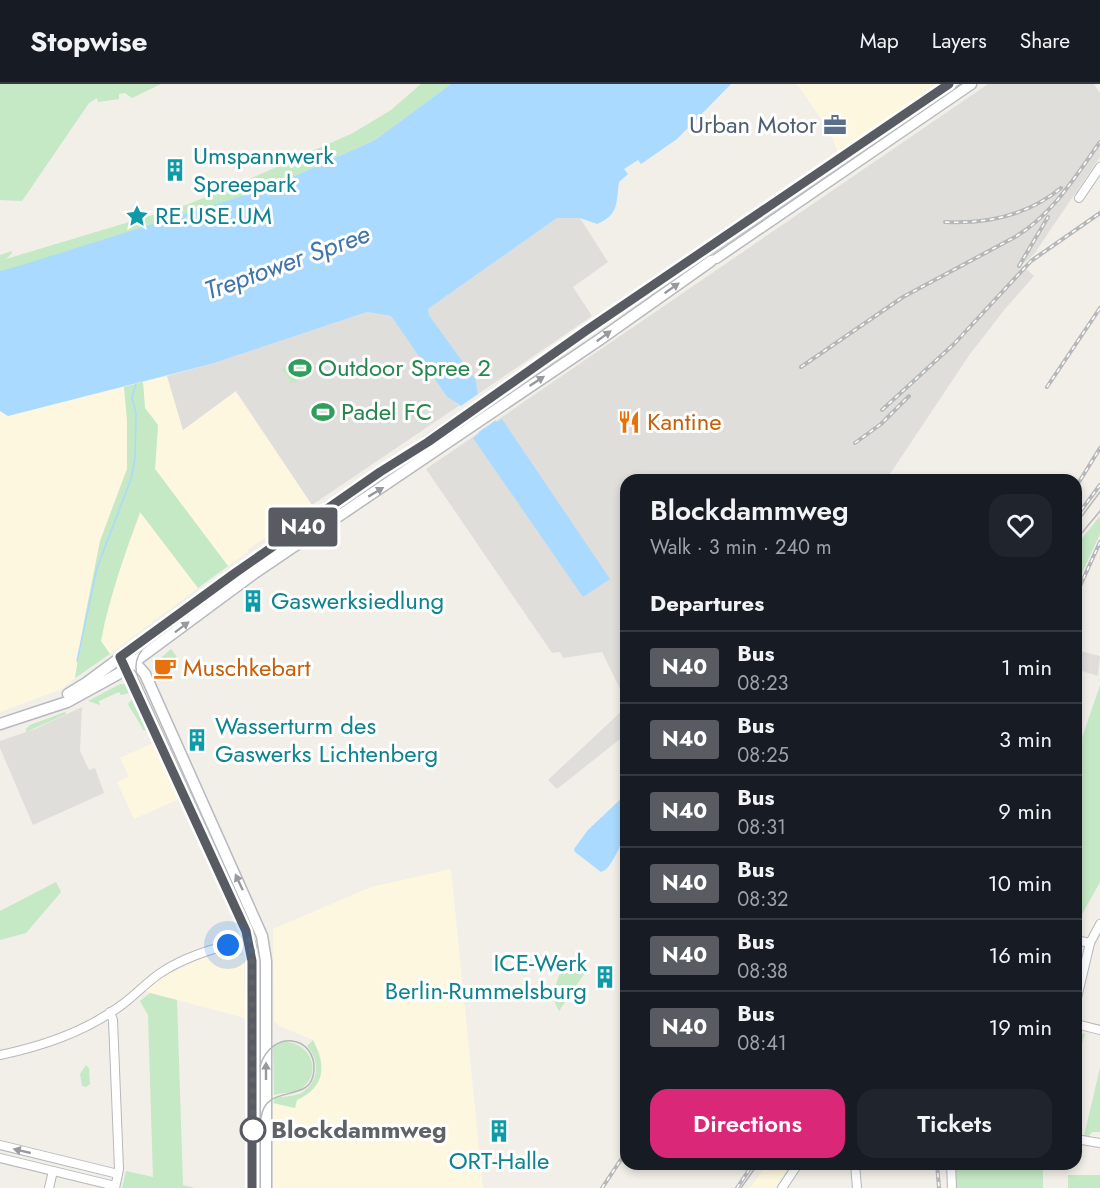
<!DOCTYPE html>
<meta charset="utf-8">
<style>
body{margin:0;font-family:Jost,sans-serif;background:#20242c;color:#f1f3f6;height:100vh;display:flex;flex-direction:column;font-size:22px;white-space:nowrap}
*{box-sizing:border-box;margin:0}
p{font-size:20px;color:#9ea1a6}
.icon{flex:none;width:33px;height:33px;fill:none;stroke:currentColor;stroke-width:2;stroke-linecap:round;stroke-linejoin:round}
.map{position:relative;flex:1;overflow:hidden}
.side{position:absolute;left:620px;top:390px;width:462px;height:696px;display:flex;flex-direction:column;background:#171b24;border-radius:18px;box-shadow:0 3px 9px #0003}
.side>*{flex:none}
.badge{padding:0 12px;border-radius:4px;font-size:21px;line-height:39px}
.you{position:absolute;width:30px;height:30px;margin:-15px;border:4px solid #fff;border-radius:50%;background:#1a73e8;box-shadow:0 0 0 9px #1a73e833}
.map>.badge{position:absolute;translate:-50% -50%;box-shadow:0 0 0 3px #fff}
h2{padding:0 30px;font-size:22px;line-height:54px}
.round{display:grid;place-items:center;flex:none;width:63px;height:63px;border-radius:18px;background:#20242c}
.summary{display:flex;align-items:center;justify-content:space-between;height:102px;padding:0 30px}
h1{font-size:28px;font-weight:600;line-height:45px}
.primary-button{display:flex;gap:12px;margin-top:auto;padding:12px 30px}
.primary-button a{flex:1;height:69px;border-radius:18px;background:#db2777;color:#fff;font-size:24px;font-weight:600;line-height:69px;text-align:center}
.primary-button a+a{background:#20242c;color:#f1f3f6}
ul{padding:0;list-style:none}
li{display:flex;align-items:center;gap:18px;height:72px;padding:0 30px;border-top:2px solid #363941}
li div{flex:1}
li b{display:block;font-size:22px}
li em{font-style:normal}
li .badge{min-width:66px;font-weight:700;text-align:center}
header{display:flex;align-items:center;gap:36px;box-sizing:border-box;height:84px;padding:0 30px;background:#171b24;border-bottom:2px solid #363941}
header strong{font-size:28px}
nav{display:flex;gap:33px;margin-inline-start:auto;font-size:21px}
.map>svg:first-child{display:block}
.commercial{fill:#fef7e0}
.industrial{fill:#e0deda}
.green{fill:#c5e8c5}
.water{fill:#aadaff}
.pier{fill:#f1efe8}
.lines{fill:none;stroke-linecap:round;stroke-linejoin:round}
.stream{stroke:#aadaff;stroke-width:1.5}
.street-casing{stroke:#b5b8bc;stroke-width:10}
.secondary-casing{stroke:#b6babf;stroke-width:13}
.street{stroke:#fff;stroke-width:8}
.secondary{stroke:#fff;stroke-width:10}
.tram{stroke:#b6b7b8;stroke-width:1.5}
.rail-casing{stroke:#b6b7b8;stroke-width:4}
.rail{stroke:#fff;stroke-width:1.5;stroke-dasharray:4.5;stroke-linecap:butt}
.oneway{fill:#979a9d}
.line-casing{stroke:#fff;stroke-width:14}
.line{stroke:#595b62;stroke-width:9}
.walk{stroke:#5f6368;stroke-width:6;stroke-dasharray:0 10.8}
.stop-dot{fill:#fff;stroke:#595b62;stroke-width:3}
.labels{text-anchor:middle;stroke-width:6;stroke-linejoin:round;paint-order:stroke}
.service-label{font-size:24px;fill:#4e5e75;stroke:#fff;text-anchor:end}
.culture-label{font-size:24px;fill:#0d838f;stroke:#fff;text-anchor:start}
.leisure-label{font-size:24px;fill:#27864d;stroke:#fff;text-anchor:start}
.food-label{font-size:24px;fill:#c56008;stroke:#fff;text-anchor:start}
.stop-label{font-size:24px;font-weight:bold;fill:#5f6368;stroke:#fff;text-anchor:start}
.water-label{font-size:26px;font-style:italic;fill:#4174aa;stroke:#fff}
</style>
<header>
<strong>Stopwise</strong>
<nav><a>Map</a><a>Layers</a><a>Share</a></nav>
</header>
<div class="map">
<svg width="1100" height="1104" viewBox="0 0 1100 1104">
<rect width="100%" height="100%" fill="#f1efe8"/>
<g class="commercial">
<path d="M797,0h152l-109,75 -9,-26z"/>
<path d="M167,292l16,54 52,-39 77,114 -65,45 1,2 -20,14 -73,-97 3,-44 -13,-17 -2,-26z"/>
<path d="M124,303l3,33v49l-27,72 -16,81 -9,56 -13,11 -62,23v-301l8,5z"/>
<path d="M141,428l57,76 -88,66 -9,-13 3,-16 18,-64z"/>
<path d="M153,659l26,56 -45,20 -17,-37 12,-5 -9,-19z"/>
<path d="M451,785l32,319h-210v-89l24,1 9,-4 9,-9 5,-9 2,-13 -2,-11 -7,-14 -33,-14 -6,-5 -1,-92 98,-42z"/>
<path d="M217,868l27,4 1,62 -102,-27 26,-19h3z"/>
<path d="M767,1080h24l-16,24h-25z"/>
</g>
<g class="industrial">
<path d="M988,0h106l6,9v64l-66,97 -12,11 12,11 -29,33 -35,45 -84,126h-260l-1,219 -23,-47 -39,6 -3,-6 -8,1 -126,-184z"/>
<path d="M568,133l12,1 28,44 -35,25 19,29 -114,78 -2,-14 -47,-65 -1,-6 129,-91z"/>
<path d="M367,228l24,4 56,81 13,8 -148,100 -76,-114 -53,39 -16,-54 44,-12z"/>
<path d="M1076,566l24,6 -2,20 -22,-7z"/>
<path d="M82,623l-2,44 9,19 6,-2 9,25 -71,32 -33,-77v-7l35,-12z"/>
<path d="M625,624v27l-68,54 -9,-9z"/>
</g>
<g class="green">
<path d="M0,0h161l-29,14 -7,-5 -6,1v5l-21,3 -1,-4 -8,5 -67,98 -22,-1z"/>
<path d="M421,0h30l-76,56 -107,48 -268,91v-24l12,-4v2l-6,6 180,-54 57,-23 110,-49 38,-23z"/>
<path d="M299,273l11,15 -8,6 -11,-15z"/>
<path d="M289,280l11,15 -8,5 -10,-15z"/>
<path d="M143,298l2,26 13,17 -3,44 73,97 -30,22 -58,-76c-15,42 -31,85 -39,129l9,13 -35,24 9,-56 16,-81 27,-72v-49l-3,-33z"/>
<path d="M1100,432v18l-24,52v-40z"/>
<path d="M171,565l6,8 -13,8 -2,-2 -4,3 -5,-1z"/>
<path d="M120,600h6l4,9 -9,2 -2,-3 -20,9 1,4 -12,-4z"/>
<path d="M1100,601v197l-24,43v-169z"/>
<path d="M133,614l14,33 -4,-1c-4,-10 -10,-16 -15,-26z"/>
<path d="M65,628l1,2 -40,18v-3l4,-4z"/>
<path d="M56,798l5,10 -35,41 -26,7v-29z"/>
<path d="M567,876l19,11 -27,40c-11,-15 0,-37 8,-51z"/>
<path d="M150,909l27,7 6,185 12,3h-73l4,-17 27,6 -5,-162 -8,-14z"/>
<path d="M1076,948l9,2 -9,29z"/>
<path d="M313,956c13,26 13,46 -16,60l-2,8 -22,-5 2,-5c8,-2 16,-1 24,-4 20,-9 22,-33 8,-48z"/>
<path d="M284,958c25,-1 40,30 18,46 -8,6 -19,4 -28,7l-1,-49z"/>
<path d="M86,981l3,3 1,16 -4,3 -4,-1 -2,-12z"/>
<path d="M1100,984v64h-8l-3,4h-5z"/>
<rect x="955" y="1080" width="88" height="24"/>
<rect x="1068" y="1091" width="32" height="13"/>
</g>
<g class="water">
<path d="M451,0h280l-54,55 -36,25 -3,-4 -14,9 4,5 -9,8c-3,21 0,33 -22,42l-17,-6h-23l-129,91 1,6 47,65 2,14 19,28 5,-3 108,160 -27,18 -110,-159 6,-5 -19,-28 -13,-8 -56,-81 -24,-4 -156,52 -203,52 -8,-5v-140l22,-6 246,-77 107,-48z"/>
<path d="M625,711c1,25 2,41 -11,63 -4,6 -6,12 -13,14l-26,-20 -1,-3 14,-19z"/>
</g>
<path class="pier" d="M481,308l17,26 4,-2 -32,22 5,-5 -17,-25z"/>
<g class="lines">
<path class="stream" d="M77,577l20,-93 34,-89 4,-20 1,-45 -4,-17 4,-13"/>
<g class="street-casing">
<g id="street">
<path d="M1079,114l21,-31"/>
<path d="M1076,856l14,3"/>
<path d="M1076,918l14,-59 10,-19"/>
<path d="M110,928l3,8 6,149 -4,19"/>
<path d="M1076,940l24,6"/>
<path d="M0,971c44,-9 87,-24 123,-51 12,-9 23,-21 36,-30 24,-17 62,-28 90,-34"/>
<path d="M1076,1055l24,4"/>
<path d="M0,1061l118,29"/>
<path d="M0,1074l115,28"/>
<path d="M855,1080l2,24"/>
<path d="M951,1080l1,24"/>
<path d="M49,1104l4,-17"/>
<path d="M782,1104l16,-24"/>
</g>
</g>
<g class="secondary-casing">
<g id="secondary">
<path d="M709,164l240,-164"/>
<path d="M716,174l255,-174"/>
<path d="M131,574l14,16 117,262 4,25v227"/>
<path d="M124,581l122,266 6,30v227"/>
<path d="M68,610l18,-11 149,-110 306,-209 46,-34 117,-78"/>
<path d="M0,640l67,-22 51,-28 138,-102 343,-232 112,-79"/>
</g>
</g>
<use href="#street" class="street"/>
<use href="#secondary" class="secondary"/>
<g class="tram">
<path d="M713,171l249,-171"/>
<path d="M1076,440l24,-32"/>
<path d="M1076,456l24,-29"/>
<path d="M260,982c12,-38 56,-30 54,4 -2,36 -48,11 -53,48"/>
<path d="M258,1104v-217l-2,-26 -6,-21 -112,-246c-5,-14 -1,-25 10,-34l115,-85 444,-304"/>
<path d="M741,1104l17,-24"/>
</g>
<g class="rail-casing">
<g id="rail">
<path d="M945,138c42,2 83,-7 116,-34"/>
<path d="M1019,182l29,-49"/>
<path d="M801,283l102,-70 112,-60c37,-22 60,-60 85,-95"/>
<path d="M1047,303l53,-79"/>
<path d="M882,326l72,-66 77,-83 69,-48"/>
<path d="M855,359l26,-19 28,-28"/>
<path d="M1076,403l24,-39"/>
<path d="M1076,433l24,-32"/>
<path d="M1076,511l24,-53"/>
<path d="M937,1080l2,24"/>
<path d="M602,1104l24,-36"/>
<path d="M737,1104l16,-24"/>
</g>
</g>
<use href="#rail" class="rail"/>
</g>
<defs><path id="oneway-solid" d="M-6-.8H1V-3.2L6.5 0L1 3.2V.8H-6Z" transform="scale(1.5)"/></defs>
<g class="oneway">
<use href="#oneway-solid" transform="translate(672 204) rotate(-35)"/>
<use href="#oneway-solid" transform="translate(604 252) rotate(-36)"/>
<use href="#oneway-solid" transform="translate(537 297) rotate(-33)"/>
<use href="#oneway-solid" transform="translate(376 408) rotate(-31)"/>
<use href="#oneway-solid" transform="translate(182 543) rotate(-37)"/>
<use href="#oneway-solid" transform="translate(239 798) rotate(-115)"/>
<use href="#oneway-solid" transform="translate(266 987) rotate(-90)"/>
<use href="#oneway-solid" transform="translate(22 1067) rotate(-167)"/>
</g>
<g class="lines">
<g class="line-casing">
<path id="line" d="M252,1104v-227l-6,-30 -126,-274 115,-84 145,-101 48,-30 159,-112 362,-246"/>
</g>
<use href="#line" class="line"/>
<path class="walk" d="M228,861l21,-5 3,12 1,178"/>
</g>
<defs>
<g id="office-bare" transform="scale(1.8)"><path d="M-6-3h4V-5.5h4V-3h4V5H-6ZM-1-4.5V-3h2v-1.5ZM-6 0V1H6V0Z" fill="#5c6f8a" stroke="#fff" stroke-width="2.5" paint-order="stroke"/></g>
<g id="building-bare" transform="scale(1.8)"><path d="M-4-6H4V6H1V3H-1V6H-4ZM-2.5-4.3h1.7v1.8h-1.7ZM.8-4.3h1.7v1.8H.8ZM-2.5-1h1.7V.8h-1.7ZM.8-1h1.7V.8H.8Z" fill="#0f9aa8" stroke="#fff" stroke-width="2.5" paint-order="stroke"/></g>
<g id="sight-bare" transform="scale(1.8)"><path d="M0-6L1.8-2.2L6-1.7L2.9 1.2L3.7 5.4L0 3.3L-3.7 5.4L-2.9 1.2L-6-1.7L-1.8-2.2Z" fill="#0f9aa8" stroke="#fff" stroke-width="2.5" paint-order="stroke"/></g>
<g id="stadium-bare" transform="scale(1.8)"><path d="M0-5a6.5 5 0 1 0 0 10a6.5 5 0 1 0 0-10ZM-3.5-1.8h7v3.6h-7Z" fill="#2e9e5b" stroke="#fff" stroke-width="2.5" paint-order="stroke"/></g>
<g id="restaurant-bare" transform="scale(1.8)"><path d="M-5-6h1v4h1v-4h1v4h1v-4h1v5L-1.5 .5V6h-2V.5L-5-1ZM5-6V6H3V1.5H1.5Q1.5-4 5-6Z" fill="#e8710a" stroke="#fff" stroke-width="2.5" paint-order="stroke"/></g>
<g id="cafe-bare" transform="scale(1.8)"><path d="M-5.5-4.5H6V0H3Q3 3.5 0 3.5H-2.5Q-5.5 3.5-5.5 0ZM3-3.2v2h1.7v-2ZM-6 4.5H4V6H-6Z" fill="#e8710a" stroke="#fff" stroke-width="2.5" paint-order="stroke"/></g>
</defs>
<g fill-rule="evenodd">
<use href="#office-bare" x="835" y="41"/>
<use href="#building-bare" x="175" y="86"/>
<use href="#sight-bare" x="137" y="132"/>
<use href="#stadium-bare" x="300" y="284"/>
<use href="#stadium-bare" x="323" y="328"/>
<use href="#restaurant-bare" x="629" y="338"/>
<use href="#building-bare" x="253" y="517"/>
<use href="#cafe-bare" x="165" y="584"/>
<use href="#building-bare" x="197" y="656"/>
<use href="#building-bare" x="605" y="893"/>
<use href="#building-bare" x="499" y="1047"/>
</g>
<circle class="stop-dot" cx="253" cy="1046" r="12"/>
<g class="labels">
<g class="service-label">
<text x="817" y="49">Urban Motor</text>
</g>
<g class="culture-label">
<text x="193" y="80">Umspannwerk<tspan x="193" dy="28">Spreepark</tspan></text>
<text x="155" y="140">RE.USE.UM</text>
<text x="271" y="525">Gaswerksiedlung</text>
<text x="215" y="650">Wasserturm des<tspan x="215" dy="28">Gaswerks Lichtenberg</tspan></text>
<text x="587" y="887" text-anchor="end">ICE-Werk<tspan x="587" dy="28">Berlin-Rummelsburg</tspan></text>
<text x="499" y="1085" text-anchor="middle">ORT-Halle</text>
</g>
<g class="leisure-label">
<text x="318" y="292">Outdoor Spree 2</text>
<text x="341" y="336">Padel FC</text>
</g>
<g class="food-label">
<text x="647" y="346">Kantine</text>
<text x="183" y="592">Muschkebart</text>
</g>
<g class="stop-label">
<text x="271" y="1054">Blockdammweg</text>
</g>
<g class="water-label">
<text transform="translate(287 178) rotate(-20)" y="9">Treptower Spree</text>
</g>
</g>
</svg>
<div class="you" style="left:228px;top:861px"></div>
<b class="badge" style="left:303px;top:443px;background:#595b62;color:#fff">N40</b>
<section class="side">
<div class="summary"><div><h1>Blockdammweg</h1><p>Walk · 3 min · 240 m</p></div><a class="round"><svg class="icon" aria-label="heart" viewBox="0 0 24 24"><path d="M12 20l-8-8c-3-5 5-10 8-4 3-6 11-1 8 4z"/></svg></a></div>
<h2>Departures</h2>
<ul>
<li><span class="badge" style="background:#595b62;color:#fff">N40</span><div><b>Bus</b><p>08:23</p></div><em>1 min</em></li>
<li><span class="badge" style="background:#595b62;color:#fff">N40</span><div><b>Bus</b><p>08:25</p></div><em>3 min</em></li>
<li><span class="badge" style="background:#595b62;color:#fff">N40</span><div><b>Bus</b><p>08:31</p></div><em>9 min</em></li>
<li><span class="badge" style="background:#595b62;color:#fff">N40</span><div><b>Bus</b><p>08:32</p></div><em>10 min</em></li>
<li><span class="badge" style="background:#595b62;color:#fff">N40</span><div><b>Bus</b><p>08:38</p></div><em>16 min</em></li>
<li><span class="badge" style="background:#595b62;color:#fff">N40</span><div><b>Bus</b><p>08:41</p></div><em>19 min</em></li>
</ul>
<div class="primary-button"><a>Directions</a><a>Tickets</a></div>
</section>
</div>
